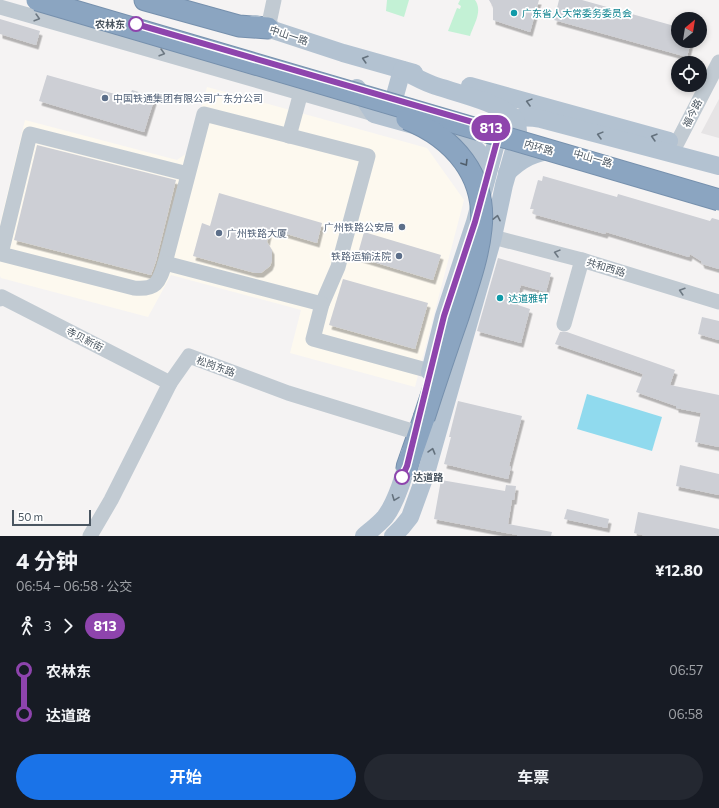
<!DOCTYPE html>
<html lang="zh">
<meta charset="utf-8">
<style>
body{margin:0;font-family:Commissioner,"Noto Sans SC",sans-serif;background:#242831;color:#f1f3f6;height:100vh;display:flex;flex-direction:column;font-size:15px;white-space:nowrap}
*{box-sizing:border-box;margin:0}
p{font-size:13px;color:#9ea1a6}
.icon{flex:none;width:22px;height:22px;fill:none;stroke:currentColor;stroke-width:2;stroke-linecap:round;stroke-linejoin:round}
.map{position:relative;height:536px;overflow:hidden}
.details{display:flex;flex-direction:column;background:#171b24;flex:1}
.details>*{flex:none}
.badge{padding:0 8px;border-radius:13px;font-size:14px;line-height:26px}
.needle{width:26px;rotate:30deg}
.controls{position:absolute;left:671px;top:12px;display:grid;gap:8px}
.controls a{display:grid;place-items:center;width:36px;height:36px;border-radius:50%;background:#171b24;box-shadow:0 2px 6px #0003;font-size:20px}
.scale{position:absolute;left:12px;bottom:10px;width:79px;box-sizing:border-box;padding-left:4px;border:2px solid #4a5661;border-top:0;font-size:11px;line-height:14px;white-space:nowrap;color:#4a5661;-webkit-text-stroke:3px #fff;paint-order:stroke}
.map>.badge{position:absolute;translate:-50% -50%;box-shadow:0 0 0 2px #fff}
.legs{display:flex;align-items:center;gap:6px;height:44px;padding:0 16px;font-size:13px}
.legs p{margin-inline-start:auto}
.summary{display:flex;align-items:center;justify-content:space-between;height:68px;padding:0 16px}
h1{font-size:22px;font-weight:700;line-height:30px}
.action{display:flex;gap:8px;margin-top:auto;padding:8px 16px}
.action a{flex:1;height:46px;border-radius:24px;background:#1a73e8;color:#fff;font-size:16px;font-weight:700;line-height:46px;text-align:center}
.action a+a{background:#242831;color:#f1f3f6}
ul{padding:0 16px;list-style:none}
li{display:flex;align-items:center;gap:14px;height:44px;font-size:15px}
li i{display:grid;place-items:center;width:6px;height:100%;margin:0 5px;background:currentColor}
li i::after{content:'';width:10px;height:10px;margin:-5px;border:3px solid;border-radius:50%;background:#171b24}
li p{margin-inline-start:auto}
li:first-child i{background:linear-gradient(#0000 50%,currentColor 0)}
li:last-child i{background:linear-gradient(currentColor 50%,#0000 0)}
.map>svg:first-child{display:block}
.commercial{fill:#fdf9ef}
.education{fill:#e6e4e5}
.green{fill:#c3f1d5}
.water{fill:#90daee}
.building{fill:#cdcfd5;filter:url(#shadow)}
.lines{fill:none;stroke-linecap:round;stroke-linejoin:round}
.highway-casing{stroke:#7690ad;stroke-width:23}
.minor{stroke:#c1cad2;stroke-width:15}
.major{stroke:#b3c2d1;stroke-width:18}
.highway{stroke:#8ba5c1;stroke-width:21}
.highway-bridge-casing{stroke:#7690ad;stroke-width:23;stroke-linecap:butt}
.highway-bridge{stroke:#8ba5c1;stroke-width:21}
.oneway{stroke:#6e7983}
.oneway2{stroke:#64717d}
.oneway3{stroke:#505e6b}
.line-1-casing{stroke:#fff;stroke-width:9}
.line-1{stroke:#8e44ad;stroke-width:6}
.culture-dot{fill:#0f9aa8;stroke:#fff;stroke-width:1.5}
.stop-1-dot{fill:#fff;stroke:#8e44ad;stroke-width:2}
.service-dot{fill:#5c6f8a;stroke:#fff;stroke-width:1.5}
.labels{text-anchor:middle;stroke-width:3.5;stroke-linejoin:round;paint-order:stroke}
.culture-label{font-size:10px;fill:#0d838f;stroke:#fff;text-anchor:start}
.stop-label{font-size:10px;font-weight:bold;fill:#4a5661;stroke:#fff;text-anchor:end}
.street-label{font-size:10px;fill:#4a5661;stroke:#fff}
.service-label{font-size:10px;fill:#4e5e75;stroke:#fff;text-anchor:start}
</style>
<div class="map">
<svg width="719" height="536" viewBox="0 0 719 536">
<defs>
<filter id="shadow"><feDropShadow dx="2.5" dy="4.5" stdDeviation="0" flood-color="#0004"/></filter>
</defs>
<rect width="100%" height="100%" fill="#f5f3f3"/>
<path class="commercial" d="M207,87l220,61 37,52 -49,187 -125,-34 11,-43 -130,-35 -23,42 -147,-39 -1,-2v-52l25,-104 152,40 13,-9z"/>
<path class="education" d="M719,99v39l-18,-5z"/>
<g class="green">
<path d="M387,0h22l-5,17 -18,-6z"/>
<path d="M460,0h15c8,11 -1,24 -5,36l-22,-5 9,-23 3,1 1,-3 -3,-2z"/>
</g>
<path class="water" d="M587,394l75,23 -10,34 -75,-22z"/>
<g class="building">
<path d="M489,0h50l-9,32 -37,-12v-13z"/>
<path d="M559,0h23l96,27v14h13l-4,16 -133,-37z"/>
<path d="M0,19l40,12 -4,14 -36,-11z"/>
<path d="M47,75l82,23 3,-8 23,7 -11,35 -105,-31z"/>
<path d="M37,145l139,35 -20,81 -5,14 -137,-35z"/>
<path d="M543,176l74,21 1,-3 92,27 2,-3 7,2v49l-17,-5 -1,-3 -11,-7 -1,3 -83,-25 -1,2 -72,-20 1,-5h-4l8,-29 4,1z"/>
<path d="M219,193l103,30 -5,20 -47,-14 -3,13 5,8v11l-2,5 -9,7h-6l-62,-17 9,-33 8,3z"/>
<path d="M364,232l77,23 -8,25 -76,-23z"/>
<path d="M498,258l53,15 -5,19 -25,-7 -6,19 15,5 -9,34 -44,-12z"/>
<path d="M343,279l85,24 -13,46 -86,-24z"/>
<path d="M702,317l17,4v19l-21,-6z"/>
<path d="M560,332h7l108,38 -5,15 49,10v52l-24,-5 6,-29 -25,-5v-2l-40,-14 7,-18 -88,-30z"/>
<path d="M458,401l64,15 -13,50 2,1 -3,12 -64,-15 7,-27h-2z"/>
<path d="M680,465l39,9v21l-43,-9z"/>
<path d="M441,480l64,11 1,-6 10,1 -2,14h-2l-4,24 44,8 -1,4h-34v-1l-83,-16z"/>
<path d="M567,509l42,10 -2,9 -43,-9z"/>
<path d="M638,512l81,17v7h-73l-12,-3z"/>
</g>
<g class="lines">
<g class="highway-casing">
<g id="highway">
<path d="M145,0l94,26 29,2"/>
<path d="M407,467l17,-49"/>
</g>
</g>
<g class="minor">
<path d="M0,7l374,107"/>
<path d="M268,28l6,-28"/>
<path d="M289,136l14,-51"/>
<path d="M677,143l42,-81"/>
<path d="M188,174l-158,-40 -29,120 133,34c22,2 25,-5 31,-25l39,-149 164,42 -30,111 -16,37 -9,35 117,32"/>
<path d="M493,237l89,23 137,42"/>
<path d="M165,263l157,41"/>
<path d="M0,299l2,-2 168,86"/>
<path d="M564,324l18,-64"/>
<path d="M90,536l21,-36 59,-117 19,-27 99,37 127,39"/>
</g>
<g class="major">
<path d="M255,24l88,29 71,20"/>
<path d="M470,86l199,55"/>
<path d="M357,88l17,26 83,23c14,6 23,16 33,28"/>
<path d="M394,99l8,-29"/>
<path d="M507,173c14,-14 28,-21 47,-23"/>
<path d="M430,372l14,-56 31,-94 24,-90c8,-16 27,-16 42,-13l178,47"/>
<path d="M364,536c7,-6 15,-12 21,-19 11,-14 21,-46 25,-64"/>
<path d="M393,536l9,-9 8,-10 16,-44 67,-236 11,-52 14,-49c0,-6 0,-14 -4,-18 -13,-15 -61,-26 -81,-33 -11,-4 -20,-9 -31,-15"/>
</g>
<use href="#highway" class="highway"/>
<g class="highway-bridge-casing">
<g id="highway-bridge">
<path d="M37,0l682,200"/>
<path d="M407,119c47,19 80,57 74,110 -3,30 -14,59 -23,88 -12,34 -23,67 -34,101"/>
</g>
</g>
<use href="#highway-bridge" class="highway-bridge"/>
</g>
<defs><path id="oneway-chevron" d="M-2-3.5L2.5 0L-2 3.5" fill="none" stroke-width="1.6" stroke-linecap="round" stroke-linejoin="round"/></defs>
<g class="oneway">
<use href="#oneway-chevron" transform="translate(37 18) rotate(16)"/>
<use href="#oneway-chevron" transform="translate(162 53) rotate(16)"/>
<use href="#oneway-chevron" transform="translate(557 253) rotate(-165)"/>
<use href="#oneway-chevron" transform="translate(682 291) rotate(-163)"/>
</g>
<g class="oneway2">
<use href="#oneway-chevron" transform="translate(365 59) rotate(-163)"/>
<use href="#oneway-chevron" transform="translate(529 102) rotate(-165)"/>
<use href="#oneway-chevron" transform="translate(600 135) rotate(-165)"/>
<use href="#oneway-chevron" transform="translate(654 137) rotate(-164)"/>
<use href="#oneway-chevron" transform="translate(497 218) rotate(-78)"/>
<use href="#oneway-chevron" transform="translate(432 451) rotate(-74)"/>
<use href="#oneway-chevron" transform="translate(395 498) rotate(111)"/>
</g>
<use class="oneway3" href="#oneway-chevron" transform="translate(465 163) rotate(58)"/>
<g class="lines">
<g class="line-1-casing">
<path id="line-1" d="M136,24l364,106 -25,92 -31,94 -37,150 -5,11"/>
</g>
<use href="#line-1" class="line-1"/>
</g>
<g class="culture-dot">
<circle cx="514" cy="13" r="4"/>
<circle cx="500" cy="298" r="4"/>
</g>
<g class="stop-1-dot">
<circle cx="136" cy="24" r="7"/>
<circle cx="402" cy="477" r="7"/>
</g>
<g class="service-dot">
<circle cx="105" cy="98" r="4"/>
<circle cx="402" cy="227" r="4"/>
<circle cx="219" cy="233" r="4"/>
<circle cx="399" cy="256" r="4"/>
</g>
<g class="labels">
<g class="culture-label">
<text x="522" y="17">广东省人大常委务委员会</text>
<text x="508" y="302">达道雅轩</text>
</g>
<g class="stop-label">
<text x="125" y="28">农林东</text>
<text x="413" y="481" text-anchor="start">达道路</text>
</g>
<g class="street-label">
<text transform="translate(289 35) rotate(18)" y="4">中山一路</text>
<text transform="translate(692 113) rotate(-63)" y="4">福今路</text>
<text transform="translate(539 147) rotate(16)" y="4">内环路</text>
<text transform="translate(593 158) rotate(16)" y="4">中山一路</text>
<text transform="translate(606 267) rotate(17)" y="4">共和西路</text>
<text transform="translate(85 339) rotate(27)" y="4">寺贝新街</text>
<text transform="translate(216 366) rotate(20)" y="4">松岗东路</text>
</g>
<g class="service-label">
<text x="113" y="102">中国铁通集团有限公司广东分公司</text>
<text x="394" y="231" text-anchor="end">广州铁路公安局</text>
<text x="227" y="237">广州铁路大厦</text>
<text x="391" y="260" text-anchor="end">铁路运输法院</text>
</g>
</g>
</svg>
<div class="controls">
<a><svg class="needle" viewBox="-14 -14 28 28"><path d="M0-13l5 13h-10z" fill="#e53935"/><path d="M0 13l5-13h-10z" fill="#9ea1a6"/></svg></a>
<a><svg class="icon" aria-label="locate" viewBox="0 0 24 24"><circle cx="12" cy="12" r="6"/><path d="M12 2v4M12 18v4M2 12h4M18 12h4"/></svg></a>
</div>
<div class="scale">50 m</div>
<b class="badge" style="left:491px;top:128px;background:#8e44ad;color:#fff">813</b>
</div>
<section class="details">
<div class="summary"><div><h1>4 分钟</h1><p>06:54 – 06:58 · 公交</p></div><b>¥12.80</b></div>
<div class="legs"><svg class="icon" aria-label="walk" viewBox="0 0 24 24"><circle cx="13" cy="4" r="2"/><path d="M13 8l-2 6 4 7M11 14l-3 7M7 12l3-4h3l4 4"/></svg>3<svg class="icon" aria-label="forward" viewBox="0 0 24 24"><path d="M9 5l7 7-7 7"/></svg><b class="badge" style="background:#8e44ad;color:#fff">813</b></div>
<ul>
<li><i style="color:#8e44ad"></i><b>农林东</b><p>06:57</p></li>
<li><i style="color:#8e44ad"></i><b>达道路</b><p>06:58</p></li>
</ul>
<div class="action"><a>开始</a><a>车票</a></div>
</section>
